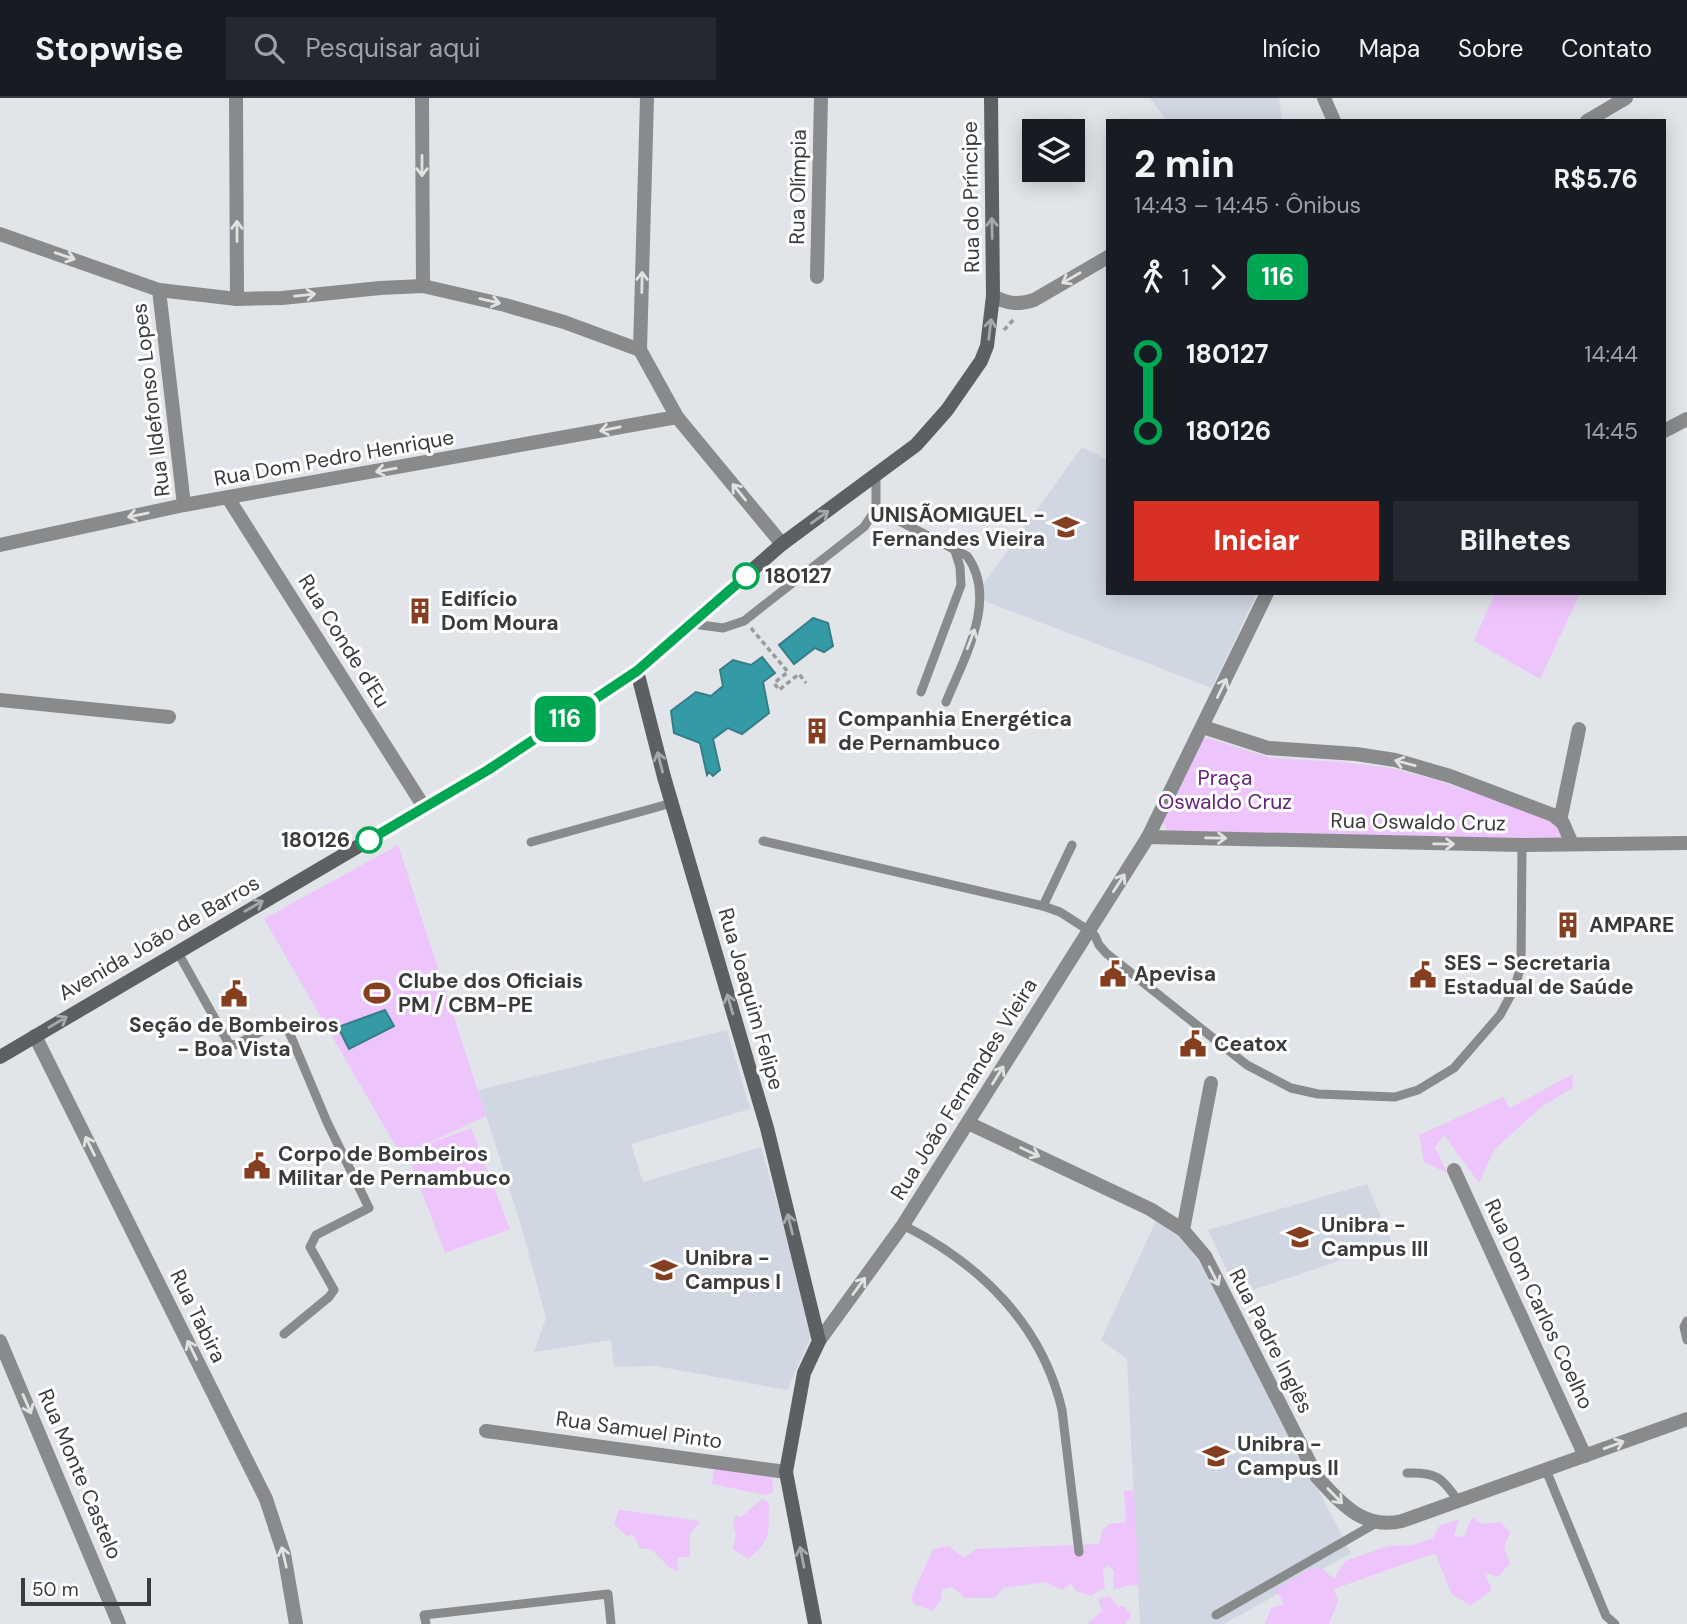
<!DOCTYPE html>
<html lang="pt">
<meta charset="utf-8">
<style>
body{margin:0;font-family:"DM Sans",sans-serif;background:#242831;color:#f1f3f6;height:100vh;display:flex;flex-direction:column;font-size:26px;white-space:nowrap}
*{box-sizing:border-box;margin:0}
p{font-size:23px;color:#9ea1a6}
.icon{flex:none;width:38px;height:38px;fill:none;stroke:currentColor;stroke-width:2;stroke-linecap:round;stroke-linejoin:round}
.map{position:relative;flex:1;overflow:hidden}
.details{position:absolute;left:1106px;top:21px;width:560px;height:476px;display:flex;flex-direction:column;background:#171b24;border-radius:0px;box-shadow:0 4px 18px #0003}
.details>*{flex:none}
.badge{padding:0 14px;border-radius:10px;font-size:24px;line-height:46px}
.tools{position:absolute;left:1022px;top:21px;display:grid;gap:14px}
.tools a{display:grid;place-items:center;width:63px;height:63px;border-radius:0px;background:#171b24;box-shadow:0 4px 18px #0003;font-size:35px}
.scale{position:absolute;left:21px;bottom:18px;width:130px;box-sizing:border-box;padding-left:7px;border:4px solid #3a3b3d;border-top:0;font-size:19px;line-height:24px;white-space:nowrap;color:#3a3b3d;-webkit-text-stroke:5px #fff;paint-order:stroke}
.map>.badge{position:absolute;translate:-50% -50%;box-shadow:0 0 0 4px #fff}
.legs{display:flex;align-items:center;gap:10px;height:77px;padding:0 28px;font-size:23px}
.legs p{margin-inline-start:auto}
.summary{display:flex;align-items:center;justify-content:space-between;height:119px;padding:0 28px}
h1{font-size:38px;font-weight:800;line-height:52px}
.button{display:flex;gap:14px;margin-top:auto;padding:14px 28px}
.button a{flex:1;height:80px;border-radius:0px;background:#d93025;color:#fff;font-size:28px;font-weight:800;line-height:80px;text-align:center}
.button a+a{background:#242831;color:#f1f3f6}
ul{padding:0 28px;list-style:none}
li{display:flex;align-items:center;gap:24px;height:77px;font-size:26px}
li i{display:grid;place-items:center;width:10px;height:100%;margin:0 9px;background:currentColor}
li i::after{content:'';width:18px;height:18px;margin:-9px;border:5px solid;border-radius:50%;background:#171b24}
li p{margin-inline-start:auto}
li:first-child i{background:linear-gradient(#0000 50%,currentColor 0)}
li:last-child i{background:linear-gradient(currentColor 50%,#0000 0)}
header{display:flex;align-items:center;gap:42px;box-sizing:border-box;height:98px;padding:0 35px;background:#171b24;border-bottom:2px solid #363941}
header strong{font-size:33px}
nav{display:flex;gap:38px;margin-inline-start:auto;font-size:24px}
.search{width:490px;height:63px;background:#242831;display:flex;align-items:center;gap:18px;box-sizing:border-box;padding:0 24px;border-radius:0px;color:#9ea1a6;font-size:26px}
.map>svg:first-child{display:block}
.built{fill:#d0d7e2}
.green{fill:#eec4fc}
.water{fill:#349ba6;stroke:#367e86;stroke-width:2}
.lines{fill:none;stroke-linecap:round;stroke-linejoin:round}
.path{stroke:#999b9e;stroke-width:3.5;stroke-dasharray:5 3.5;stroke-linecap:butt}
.service{stroke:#888a8b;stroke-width:9}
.minor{stroke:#888a8b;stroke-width:14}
.tertiary{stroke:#888a8b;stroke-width:14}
.secondary{stroke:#5d6062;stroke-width:14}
.oneway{stroke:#e1e2e2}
.oneway2{stroke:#a6a8a9}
.line-1-casing{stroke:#fff;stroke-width:16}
.line-1{stroke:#00a651;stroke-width:10}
.stop-1-dot{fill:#fff;stroke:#00a651;stroke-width:3.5}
.labels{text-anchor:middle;stroke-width:6;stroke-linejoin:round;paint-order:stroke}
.street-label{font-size:21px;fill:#3a3b3d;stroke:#fff}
.poi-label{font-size:21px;font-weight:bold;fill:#3a3b3d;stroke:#fff;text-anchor:start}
.stop-label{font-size:21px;font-weight:bold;fill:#3a3b3d;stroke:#fff;text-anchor:start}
.park-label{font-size:21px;fill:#652378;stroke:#fff}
</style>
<header>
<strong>Stopwise</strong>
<div class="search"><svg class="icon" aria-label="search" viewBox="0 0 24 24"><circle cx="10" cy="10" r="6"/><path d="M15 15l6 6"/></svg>Pesquisar aqui</div>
<nav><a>Início</a><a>Mapa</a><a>Sobre</a><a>Contato</a></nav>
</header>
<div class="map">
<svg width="1687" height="1526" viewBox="0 0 1687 1526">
<rect width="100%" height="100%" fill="#e1e4e8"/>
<g class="built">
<path d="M1150,0h129l3,23h-115z"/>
<path d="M1082,349l26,13v133h149l-45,95 -238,-91z"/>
<path d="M727,932l23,79 -119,35 12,38 118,-35 51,178v10l-25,55 -131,-24 -42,1 -3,-27 -77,12 12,-34 -26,-96 -42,-132z"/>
<path d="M1367,1086l25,59 -154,52 -30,-65z"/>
<path d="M1156,1123l24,14 23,33 148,285 -127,71h-84l-13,-265 -26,-19z"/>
</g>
<g class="green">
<path d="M1495,495h85l-40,86 -66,-38z"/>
<path d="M1208,640l63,20 70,4 50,6 42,11 121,41 9,16 -4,4 -391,-9 -6,-10 40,-82z"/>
<path d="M398,747l88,271 -66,31 51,-19 39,101 -65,24 -38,-100 -6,2 -137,-236z"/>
<path d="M1573,976l-1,14 -32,20 -46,42 -15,33 -35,-48 -9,12 12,26 -23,-11 -5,-27 84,-38 7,11z"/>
<path d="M721,1370l51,6 1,18 -8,3 -53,-11 2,-14z"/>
<path d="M1134,1392l5,95 -14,1 -12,4 1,-19 -7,-6 -4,5 2,18 -14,8 -15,-5 -5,-8 -9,7 -17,-8 -42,6 -8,10h-30l-13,-11 -10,2 -1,10 -8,12 -19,-7 -3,-6 22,-49 16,-3 15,12 12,-9 123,-5 3,-13 7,-7 17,-2 -2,-31z"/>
<path d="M762,1401l7,4c-1,31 4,35 -21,56l-15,-10 3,-15 -3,-11 2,-7 6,1z"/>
<path d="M619,1412l76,10 4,2 -9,12v23h-13l1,14 -8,-3 -19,-19h-10l-8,-14 -6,1 -13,-12z"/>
<path d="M1472,1419l10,7 19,-2 9,11 -6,14 6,16 -12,14 -14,-5 8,18 -21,15 -19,-10 -17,-42 -101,36 4,12 -9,23h-64l6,-16 13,-4 -8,-15 35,-21h10l13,11 11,-18 43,-15 24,-1 21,-7 7,-13 19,-5 -5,16 10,1z"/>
<path d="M1109,1498l9,11 6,-1 7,9 -5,9h-39l15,-13 -4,-12z"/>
</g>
<g class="water">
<path d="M813,520l15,5 5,23 -9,6 -9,-4 -21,16 -15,-19z"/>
<path d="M762,559l13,16 -12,9 6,31 -27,21 -14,-6 -15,11 7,31 -7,6 -4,-4 -2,3 -7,-32 -26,-10 -3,-22 25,-19 15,4 12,-10 -3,-16 13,-10 18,5z"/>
<path d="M385,912l9,16 -45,23 -11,-22z"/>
</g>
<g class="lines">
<g class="path">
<path d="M1004,232l11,-12"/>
<path d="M751,530l37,44 -14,11 5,7 20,-16 7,9"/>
</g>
<g class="service">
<path d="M876,411l91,47c32,43 -4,104 -21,146"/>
<path d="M693,526l30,4 21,-7 120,-94 12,-18v-32"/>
<path d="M921,594l40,-107 -1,-18 -5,-16"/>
<path d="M763,743l280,65 17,6 28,18 7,6 4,9 7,8 141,112 44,23 27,6 77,3 23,-7 36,-22 46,-53 15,-28 6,-22 1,-120"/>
<path d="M531,744l141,-39"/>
<path d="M1043,808l29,-61"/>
<path d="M177,853l52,93 6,1 39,-20h9l7,9 37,88 42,86 -53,27 -6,12 24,43 -5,7 -45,37"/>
<path d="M903,1127c77,39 139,99 159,185l17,142"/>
<path d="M1687,1223l-3,6 3,13"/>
<path d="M1546,1372l60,146 9,8"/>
<path d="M1407,1375c29,-1 35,4 51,28"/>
<path d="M1216,1517l160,-92"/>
<path d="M426,1526l-2,-9 184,-21 3,30"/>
</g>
<g class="minor">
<path d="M236,0l1,201"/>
<path d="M422,0l1,188"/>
<path d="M0,136l159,56 78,9 45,-1 98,-10 43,-2 82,19 59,17 76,28 37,67 105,127"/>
<path d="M817,179l4,-179"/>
<path d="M159,192l25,215"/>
<path d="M640,252l7,-252"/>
<path d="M1664,333l23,-12"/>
<path d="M228,400l196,309"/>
<path d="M0,447l184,-40 493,-88"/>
<path d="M0,602l169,17"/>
<path d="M1560,723l19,-92"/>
<path d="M35,938l231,463 18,55 12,70"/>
<path d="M968,1025l182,86 33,21 22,26 112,221c25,27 46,53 85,44l285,-102"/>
<path d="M1454,1072l131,286"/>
<path d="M1183,1132l28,-147"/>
<path d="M486,1333l300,41"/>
</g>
<g class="tertiary">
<path d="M1324,0l10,23"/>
<path d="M1587,23l39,-23"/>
<path d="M993,198c15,8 25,9 41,4l74,-43"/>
<path d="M1203,629l65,21 88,6 39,6 55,16 103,39 10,8 9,21"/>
<path d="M1148,739l374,8 165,-2"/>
<path d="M0,1243l119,283"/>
<path d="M819,1243l84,-116 245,-388 119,-244"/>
</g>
<g class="secondary">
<path d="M637,573l27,106 103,351 52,213 -15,32 -18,99 29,152"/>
<path d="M0,959l488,-287 149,-99 145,-127 134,-99 31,-35 34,-49 6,-15 6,-50 -2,-198"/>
</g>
</g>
<defs><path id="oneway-shaft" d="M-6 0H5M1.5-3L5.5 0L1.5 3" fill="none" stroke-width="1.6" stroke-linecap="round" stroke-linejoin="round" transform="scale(1.75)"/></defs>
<g class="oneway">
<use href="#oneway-shaft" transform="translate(422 68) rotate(90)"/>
<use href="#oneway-shaft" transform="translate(237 133) rotate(-90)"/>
<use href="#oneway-shaft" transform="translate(65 158) rotate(19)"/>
<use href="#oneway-shaft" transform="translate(1071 180) rotate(150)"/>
<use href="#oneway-shaft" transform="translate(642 184) rotate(-89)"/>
<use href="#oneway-shaft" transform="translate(305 197) rotate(-6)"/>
<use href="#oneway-shaft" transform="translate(490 203) rotate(13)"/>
<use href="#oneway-shaft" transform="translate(610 331) rotate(169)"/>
<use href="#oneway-shaft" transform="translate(386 372) rotate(170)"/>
<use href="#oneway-shaft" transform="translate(739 394) rotate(-129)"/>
<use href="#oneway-shaft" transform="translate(138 417) rotate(168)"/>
<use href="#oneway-shaft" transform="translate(971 541) rotate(-69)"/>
<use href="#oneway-shaft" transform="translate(1222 590) rotate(-64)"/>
<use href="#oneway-shaft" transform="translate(1405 665) rotate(-165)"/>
<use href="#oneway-shaft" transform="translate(1216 740) rotate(1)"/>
<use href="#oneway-shaft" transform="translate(1444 746) rotate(1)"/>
<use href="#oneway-shaft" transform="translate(1119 785) rotate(-57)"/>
<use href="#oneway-shaft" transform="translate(998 977) rotate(-58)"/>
<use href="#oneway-shaft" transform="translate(90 1048) rotate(-116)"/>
<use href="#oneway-shaft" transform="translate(1030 1054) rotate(25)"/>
<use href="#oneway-shaft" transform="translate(1214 1178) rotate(63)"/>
<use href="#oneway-shaft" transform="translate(859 1188) rotate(-54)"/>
<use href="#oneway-shaft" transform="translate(192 1252) rotate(-116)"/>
<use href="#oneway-shaft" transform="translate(27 1306) rotate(67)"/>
<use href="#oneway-shaft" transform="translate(1614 1347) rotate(-20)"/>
<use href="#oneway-shaft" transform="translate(1335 1398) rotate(46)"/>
<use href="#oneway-shaft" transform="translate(284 1459) rotate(-103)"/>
</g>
<g class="oneway2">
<use href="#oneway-shaft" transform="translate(992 130) rotate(-91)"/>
<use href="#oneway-shaft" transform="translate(990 231) rotate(-83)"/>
<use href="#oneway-shaft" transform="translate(820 419) rotate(-36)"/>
<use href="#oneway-shaft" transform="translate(660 664) rotate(-104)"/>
<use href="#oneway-shaft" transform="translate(254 808) rotate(-30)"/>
<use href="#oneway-shaft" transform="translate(730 906) rotate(-106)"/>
<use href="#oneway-shaft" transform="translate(58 924) rotate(-31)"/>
<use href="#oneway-shaft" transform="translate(790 1126) rotate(-104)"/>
<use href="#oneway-shaft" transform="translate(802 1459) rotate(-101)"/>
</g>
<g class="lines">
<g class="line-1-casing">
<path id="line-1" d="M369,742l119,-70 149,-99 109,-95"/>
</g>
<use href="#line-1" class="line-1"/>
</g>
<defs>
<g id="university-bare" transform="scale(2.1)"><path d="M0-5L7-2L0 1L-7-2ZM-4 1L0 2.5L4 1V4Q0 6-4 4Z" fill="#863e20" stroke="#fff" stroke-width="2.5" paint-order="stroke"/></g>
<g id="building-bare" transform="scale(2.1)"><path d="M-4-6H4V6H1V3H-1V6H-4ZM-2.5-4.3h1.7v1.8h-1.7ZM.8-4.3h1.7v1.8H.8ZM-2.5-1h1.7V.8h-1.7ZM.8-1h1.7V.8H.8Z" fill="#863e20" stroke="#fff" stroke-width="2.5" paint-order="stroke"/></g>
<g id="civic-bare" transform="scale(2.1)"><path d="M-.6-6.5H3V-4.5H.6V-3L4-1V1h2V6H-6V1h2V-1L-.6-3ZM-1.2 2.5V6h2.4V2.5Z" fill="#863e20" stroke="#fff" stroke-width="2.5" paint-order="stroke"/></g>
<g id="stadium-bare" transform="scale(2.1)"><path d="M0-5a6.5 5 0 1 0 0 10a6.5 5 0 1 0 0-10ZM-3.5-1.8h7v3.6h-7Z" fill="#863e20" stroke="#fff" stroke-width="2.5" paint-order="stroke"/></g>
</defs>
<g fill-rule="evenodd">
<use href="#university-bare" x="1066" y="429"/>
<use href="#building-bare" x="420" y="513"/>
<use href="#building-bare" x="817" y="633"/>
<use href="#building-bare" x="1568" y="827"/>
<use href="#civic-bare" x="1113" y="876"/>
<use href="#civic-bare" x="1423" y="877"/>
<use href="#stadium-bare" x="377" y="895"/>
<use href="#civic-bare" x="234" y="896"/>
<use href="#civic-bare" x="1193" y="946"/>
<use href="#civic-bare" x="257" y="1068"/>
<use href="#university-bare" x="1300" y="1139"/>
<use href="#university-bare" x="664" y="1172"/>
<use href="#university-bare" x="1216" y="1358"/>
</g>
<g class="stop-1-dot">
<circle cx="746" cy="478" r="12"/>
<circle cx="369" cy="742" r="12"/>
</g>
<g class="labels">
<g class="street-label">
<text transform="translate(798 89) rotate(-89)" y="7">Rua Olímpia</text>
<text transform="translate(971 99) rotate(-91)" y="7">Rua do Príncipe</text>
<text transform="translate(151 302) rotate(-97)" y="7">Rua Ildefonso Lopes</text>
<text transform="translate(334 360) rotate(-10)" y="7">Rua Dom Pedro Henrique</text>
<text transform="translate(344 543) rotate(58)" y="7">Rua Conde d'Eu</text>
<text transform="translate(1418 724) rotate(1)" y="7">Rua Oswaldo Cruz</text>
<text transform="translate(159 840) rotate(-30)" y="7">Avenida João de Barros</text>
<text transform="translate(751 901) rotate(74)" y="7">Rua Joaquim Felipe</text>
<text transform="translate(964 991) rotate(-58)" y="7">Rua João Fernandes Vieira</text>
<text transform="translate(1539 1206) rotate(65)" y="7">Rua Dom Carlos Coelho</text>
<text transform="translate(198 1218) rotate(64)" y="7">Rua Tabira</text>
<text transform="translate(1271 1243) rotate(63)" y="7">Rua Padre Inglês</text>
<text transform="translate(639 1332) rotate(8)" y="7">Rua Samuel Pinto</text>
<text transform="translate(80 1376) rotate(67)" y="7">Rua Monte Castelo</text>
</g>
<g class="poi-label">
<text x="1045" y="424" text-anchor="end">UNISÃOMIGUEL -<tspan x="1045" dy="24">Fernandes Vieira</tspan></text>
<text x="441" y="508">Edifício<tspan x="441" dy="24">Dom Moura</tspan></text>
<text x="838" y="628">Companhia Energética<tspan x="838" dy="24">de Pernambuco</tspan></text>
<text x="1589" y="834">AMPARE</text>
<text x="1444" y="872">SES - Secretaria<tspan x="1444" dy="24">Estadual de Saúde</tspan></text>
<text x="1134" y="883">Apevisa</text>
<text x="398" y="890">Clube dos Oficiais<tspan x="398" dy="24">PM / CBM-PE</tspan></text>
<text x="234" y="934" text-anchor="middle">Seção de Bombeiros<tspan x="234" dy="24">- Boa Vista</tspan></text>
<text x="1214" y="953">Ceatox</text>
<text x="278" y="1063">Corpo de Bombeiros<tspan x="278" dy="24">Militar de Pernambuco</tspan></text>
<text x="1321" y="1134">Unibra -<tspan x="1321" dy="24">Campus III</tspan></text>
<text x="685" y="1167">Unibra -<tspan x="685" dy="24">Campus I</tspan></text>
<text x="1237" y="1353">Unibra -<tspan x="1237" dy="24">Campus II</tspan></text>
</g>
<g class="stop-label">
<text x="765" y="485">180127</text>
<text x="350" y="749" text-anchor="end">180126</text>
</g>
<g class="park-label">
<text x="1225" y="687">Praça<tspan x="1225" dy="24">Oswaldo Cruz</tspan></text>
</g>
</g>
</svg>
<div class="tools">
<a><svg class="icon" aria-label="layers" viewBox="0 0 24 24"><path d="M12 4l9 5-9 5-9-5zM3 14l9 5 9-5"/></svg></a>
</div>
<div class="scale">50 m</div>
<b class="badge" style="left:565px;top:621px;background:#00a651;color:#fff">116</b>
<section class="details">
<div class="summary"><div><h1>2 min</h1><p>14:43 – 14:45 · Ônibus</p></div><b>R$5.76</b></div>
<div class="legs"><svg class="icon" aria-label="walk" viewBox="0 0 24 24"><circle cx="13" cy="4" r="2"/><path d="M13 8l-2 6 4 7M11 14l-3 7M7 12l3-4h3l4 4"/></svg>1<svg class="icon" aria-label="forward" viewBox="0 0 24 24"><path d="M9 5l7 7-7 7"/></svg><b class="badge" style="background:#00a651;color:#fff">116</b></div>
<ul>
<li><i style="color:#00a651"></i><b>180127</b><p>14:44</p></li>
<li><i style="color:#00a651"></i><b>180126</b><p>14:45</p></li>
</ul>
<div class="button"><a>Iniciar</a><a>Bilhetes</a></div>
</section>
</div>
